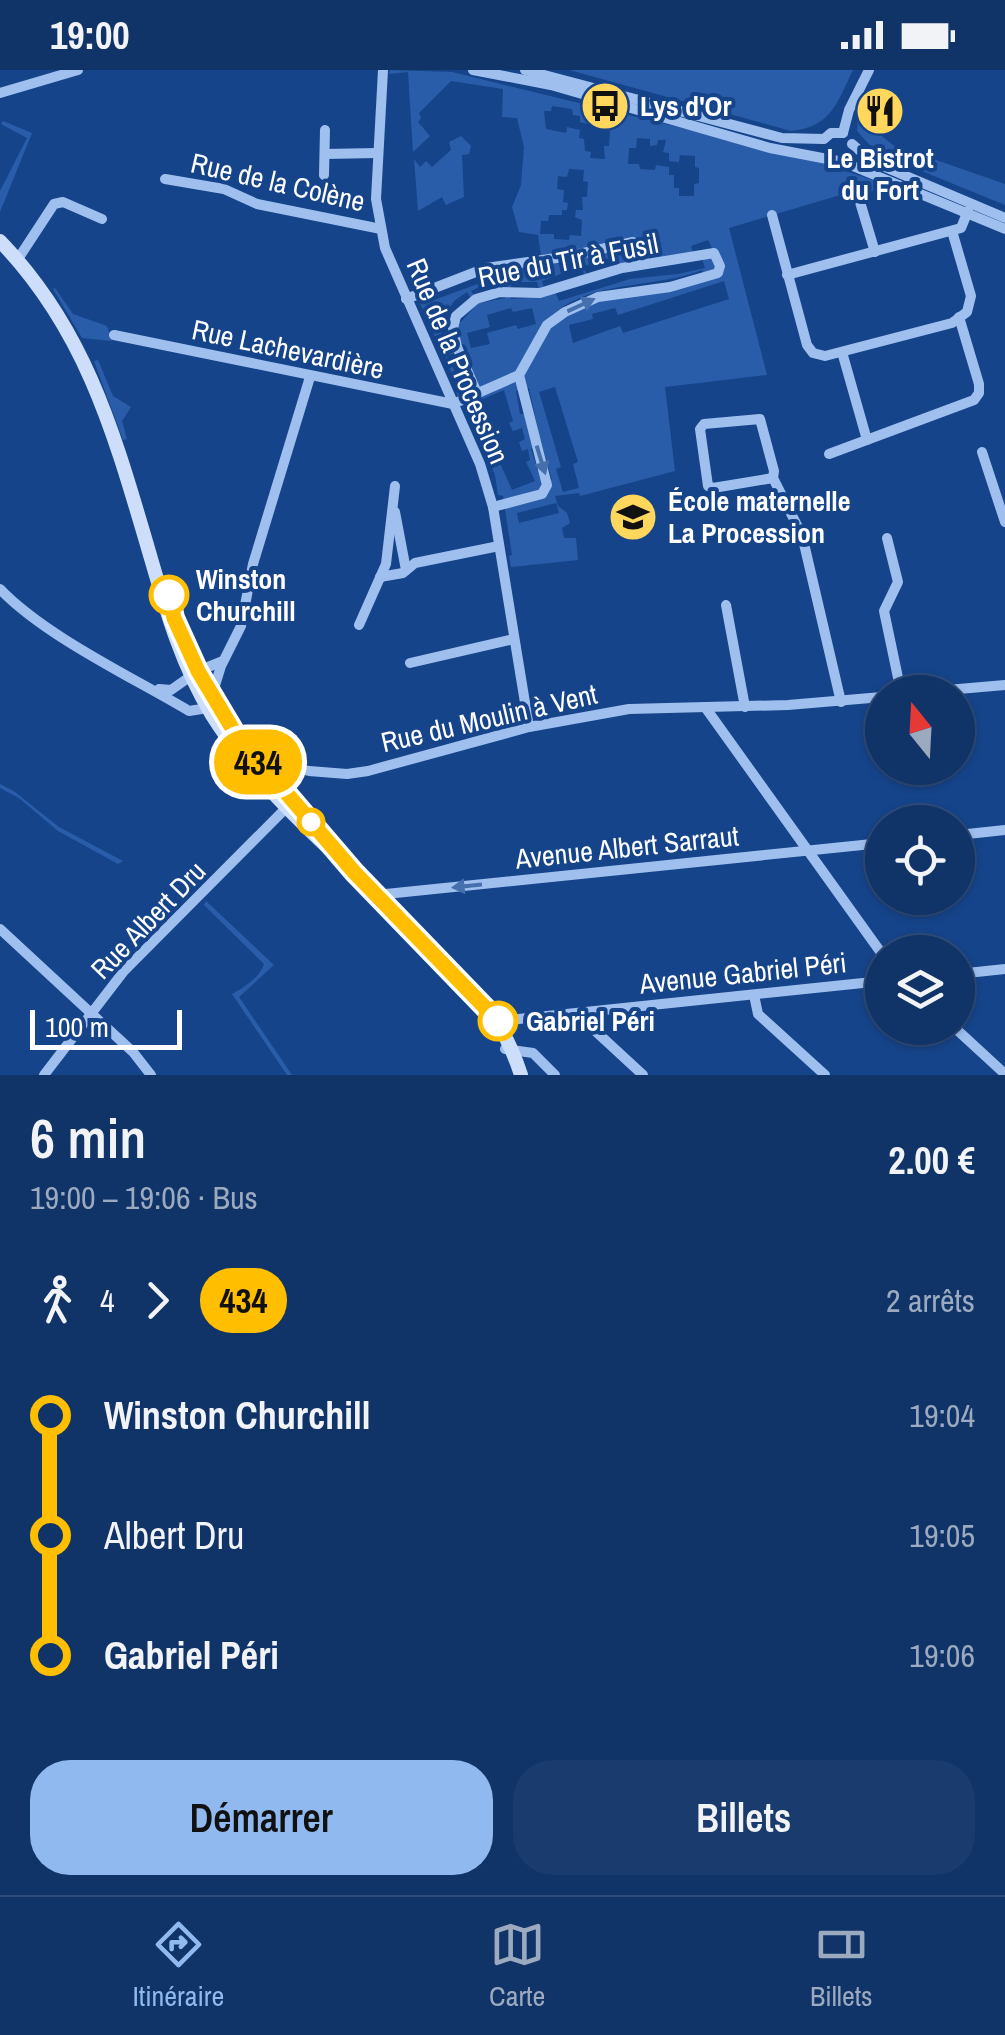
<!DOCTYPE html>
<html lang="fr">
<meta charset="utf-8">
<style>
body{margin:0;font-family:"Archivo Narrow",sans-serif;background:#193b6e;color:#f1f3f6;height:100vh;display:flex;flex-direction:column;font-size:38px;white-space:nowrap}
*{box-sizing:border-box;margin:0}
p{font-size:32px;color:#9caac0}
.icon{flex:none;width:55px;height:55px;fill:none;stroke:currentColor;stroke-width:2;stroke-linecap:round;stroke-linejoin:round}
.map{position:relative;height:1005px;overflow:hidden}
.details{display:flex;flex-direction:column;background:#103368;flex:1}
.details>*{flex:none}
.badge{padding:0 20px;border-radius:32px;font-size:35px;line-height:65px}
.needle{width:65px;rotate:342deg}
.controls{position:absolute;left:865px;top:605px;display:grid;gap:20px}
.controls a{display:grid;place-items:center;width:110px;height:110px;border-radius:50%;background:#103368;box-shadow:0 2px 8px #0004,0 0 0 2px #304e7c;font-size:50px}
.scale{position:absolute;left:30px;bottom:25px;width:152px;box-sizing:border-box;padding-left:10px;border:5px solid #fff;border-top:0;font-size:28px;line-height:35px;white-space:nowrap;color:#fff;-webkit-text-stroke:8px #16448a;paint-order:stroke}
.map>.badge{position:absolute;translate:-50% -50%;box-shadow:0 0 0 5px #fff}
.legs{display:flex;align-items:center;gap:15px;height:110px;padding:0 30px;font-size:32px}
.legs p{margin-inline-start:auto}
.headline{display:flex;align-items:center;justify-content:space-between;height:170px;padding:0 30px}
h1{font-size:55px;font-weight:600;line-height:75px}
.cta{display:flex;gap:20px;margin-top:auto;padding:20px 30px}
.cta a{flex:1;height:115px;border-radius:40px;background:#90b9f0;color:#111;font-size:40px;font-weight:600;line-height:115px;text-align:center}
.cta a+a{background:#193b6e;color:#f1f3f6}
ul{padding:0 30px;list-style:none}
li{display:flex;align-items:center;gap:35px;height:120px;font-size:38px}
li i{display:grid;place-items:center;width:15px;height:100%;margin:0 12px;background:currentColor}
li i::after{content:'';width:25px;height:25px;margin:-12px;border:8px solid;border-radius:50%;background:#103368}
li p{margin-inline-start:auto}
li:first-child i{background:linear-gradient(#0000 50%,currentColor 0)}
li:last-child i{background:linear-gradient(currentColor 50%,#0000 0)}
.status{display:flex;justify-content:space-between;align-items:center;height:70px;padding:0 50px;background:#103368;direction:ltr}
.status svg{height:28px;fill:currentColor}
.tab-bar{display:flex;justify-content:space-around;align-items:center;height:140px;border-top:2px solid #304e7c;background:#103368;font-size:28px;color:#9caac0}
.tab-bar a{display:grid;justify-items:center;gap:5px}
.tab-bar .on{color:#90b9f0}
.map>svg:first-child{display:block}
.green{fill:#295da9;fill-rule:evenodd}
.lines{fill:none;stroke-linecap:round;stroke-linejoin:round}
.street{stroke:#9fc0ef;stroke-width:10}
.secondary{stroke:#cddefa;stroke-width:14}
.oneway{fill:#466fad}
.line-1-casing{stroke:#fff;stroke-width:22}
.line-1{stroke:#ffbe00;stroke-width:15}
.stop-1-dot{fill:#fff;stroke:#ffbe00;stroke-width:5}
.labels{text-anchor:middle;stroke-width:8;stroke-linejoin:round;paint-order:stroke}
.poi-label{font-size:28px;font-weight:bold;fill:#fff;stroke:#16448a;text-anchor:start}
.street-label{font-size:28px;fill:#fff;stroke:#16448a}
.stop-label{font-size:28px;font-weight:bold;fill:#fff;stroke:#16448a;text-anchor:start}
</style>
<div class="status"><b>19:00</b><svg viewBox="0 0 49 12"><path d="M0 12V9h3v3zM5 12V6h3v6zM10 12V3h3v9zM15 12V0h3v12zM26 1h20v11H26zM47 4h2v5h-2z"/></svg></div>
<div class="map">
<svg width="1005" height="1005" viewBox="0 0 1005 1005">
<rect width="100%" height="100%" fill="#16448a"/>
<g class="green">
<path d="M390,0l62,2 365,89 70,24c-13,2 -21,13 -34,14l-2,-6h-4l-118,35 38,147 -102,12 10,84 -95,25 -1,-3 -24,3 3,10 9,7 3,10 -8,5 2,10h12l2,22 -67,7 -2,-11 3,-1 -9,-59 -5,-1 -3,-20 -26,-61h-3l-12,-27 3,-2 -38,-84 12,-7 3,6 68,-25v-4l40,-8 -4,-28 -19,-3 -7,-25 9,-22 3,-38 -7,-29 -15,-1 1,-28 -52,-8 -32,32 2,5 -3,4 12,14 -17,16 -5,-80 -19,2zM552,36l20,3 1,6 7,1v6l7,2 4,-7 15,1 -1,12 5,1 -1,15h-5l1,13 -15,-1 1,-6 -6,-1 -1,-12 -5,-1 1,-8 -13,-3 -1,6 -20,-4 -2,-18h7zM637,68l13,1v7l7,-1 1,-5h8l-3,12 6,1v8l10,1 1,-7 15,1v11l4,1v15l-5,1v12h-15v-8h-5v-13h-5v-8l-13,-2 -1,5 -15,-1 -1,-5h-11l1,-16h7zM569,99l15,1 -1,11 5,1 -1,15h-5l1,13h-7l-1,7 7,3 -1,16 -11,-1 -1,5 -15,-1v-5h-14l1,-13h7l1,-6h13v-5h5l1,-7 -5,-1 1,-12 -7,-1 1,-13 9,1zM708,170l6,12 -13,3 4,13 -27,6 -48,5 -71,22 -5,-12 -9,3 -3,-11 37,-14 8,10 -3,-11 32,-10 4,12 74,-11 -3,-11zM702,200l3,7 -9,4 -98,16 -32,15 -4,-5c44,-27 94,-19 140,-37zM507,211l1,10 -3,7 -25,5 -9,-12 19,-9zM724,211l5,18 -106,34 -3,-7 -47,17 -4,-18 24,-6 -1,-5 23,-6 3,7zM512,212h25l3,11h4l1,4 -34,2 -2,-6zM467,222l8,14 -14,16 -17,-4 10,-17zM511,238l2,4 19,-4 4,16 -18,5 -2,-4 -29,8 3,11 -19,4 -4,-15 23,-6 -3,-12zM442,252l11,1 4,24 7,-3 4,6 -8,4 12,26 -11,6 -13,-30 11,-5 -13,1 -5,-11zM555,317l23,75 -5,2 6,24 -16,4 -7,-23 5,-2 -22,-75zM529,318l9,42 -6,2 -5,-18h-7l-4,-23zM504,320l9,31 -4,2 4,8 9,-3 3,11 -6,3 3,9 6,-2 2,11 -4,2 9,19 -23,9 -39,-87zM540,368l12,42h-6l-1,-10 -7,1 -7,-22 6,-3 -2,-6zM556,433l3,10 -40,10 -2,-10z"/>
<path d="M569,0h284c-16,33 -22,57 -62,61z"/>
<path d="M858,47l35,28 112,39v21l-120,-49 -10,-5 -18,-20z"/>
<path d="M3,51l29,12 -32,79v-21l27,-53 -26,-14z"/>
<path d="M461,66l10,10 -2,8 -7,1 2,42 -18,8 -4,-8 -24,14 -4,-52 6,8 6,-6 6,6 19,-17 -2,-8z"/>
<path d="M55,218l18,26 34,12 5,15 -30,-3 -29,-49z"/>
<path d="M98,290l15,36 18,11 -9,14 5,18 -4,1 -29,-79z"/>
<path d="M0,714l15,8 44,35 64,34 -5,3 -60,-33 -39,-33 -19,-10z"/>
<path d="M206,831l68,64 -35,32 53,78h-5l-55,-81c12,-6 28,-17 32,-30l-60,-59z"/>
</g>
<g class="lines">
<g class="street">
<path d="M383,0l-7,129 9,49 95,216 13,43 36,220"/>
<path d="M473,0l78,15 219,63 73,14 162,67"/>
<path d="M525,0l257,68 42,1 7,-6h12"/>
<path d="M0,23l78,-23"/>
<path d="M843,63l6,-23 20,-40"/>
<path d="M852,74l21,18 132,56"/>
<path d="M325,84l52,-1"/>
<path d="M324,105l1,-45"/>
<path d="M165,109l59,10 33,15 124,25"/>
<path d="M860,132l15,50"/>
<path d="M772,145l35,130 6,8 12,3 127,-33 15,-11 4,-16 -19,-65"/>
<path d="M18,189l36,-55 9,-2 39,17"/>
<path d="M787,205l174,-47 7,-17"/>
<path d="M406,229l80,-31 84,-12 63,-14"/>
<path d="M114,265l339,69"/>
<path d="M842,282l25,88"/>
<path d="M477,323l-20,-46 -4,-19 3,-12 20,-17 24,-7 40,1 82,-25 92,-15 6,13 -2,7 -48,14 -72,10 -33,15 -18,13 -28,50 28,110 -5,9 -49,13"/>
<path d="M453,334l66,-29"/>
<path d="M982,382l23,70"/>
<path d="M829,384l145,-54 5,-7v-9l-20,-67"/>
<path d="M773,408l-60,10 -5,-2 -8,-57 4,-5 56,-5 14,52 -1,7 29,57 39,167"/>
<path d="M395,442l11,58"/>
<path d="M887,468l11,44 -14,29 17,81"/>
<path d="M380,507l23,-4 12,-10 84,-17"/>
<path d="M0,519c45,47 132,88 189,122l19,-3 13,-42 20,-40 12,-62 57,-187"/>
<path d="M726,535l19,102"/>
<path d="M359,555l27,-61 9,-78"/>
<path d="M410,593l104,-24"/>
<path d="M159,619l12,1 27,-19 25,-10"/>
<path d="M924,622l81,-7"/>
<path d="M705,637l177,247"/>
<path d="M252,699l8,-6 12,-1 37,9 38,3 21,-3 161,-44 100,-18 159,-4 94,-8"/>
<path d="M958,765l47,-5"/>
<path d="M376,825l506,-52"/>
<path d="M0,859l133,123 18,23"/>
<path d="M958,904l47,-5"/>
<path d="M754,925l4,19 67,61"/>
<path d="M587,943l4,14 52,48"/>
<path d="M492,955l17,-5 373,-39"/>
<path d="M955,958l50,46"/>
<path d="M505,979l28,4 22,22"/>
<path d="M44,1005l80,-104 168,-169"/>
</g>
<path class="secondary" d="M0,171c83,86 112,185 145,297 18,61 33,121 67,177 37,59 91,110 142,157 28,26 52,56 78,83 44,46 68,55 89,120"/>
</g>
<defs><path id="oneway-solid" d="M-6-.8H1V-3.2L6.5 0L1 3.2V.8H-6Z" transform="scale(2.5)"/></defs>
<g class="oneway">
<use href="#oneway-solid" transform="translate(581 235) rotate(-25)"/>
<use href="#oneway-solid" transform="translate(541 390) rotate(73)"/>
<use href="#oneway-solid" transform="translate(467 816) rotate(174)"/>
</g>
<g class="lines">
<g class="line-1-casing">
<path id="line-1" d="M169,525l5,23 24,53 37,62 119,139 144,149"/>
</g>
<use href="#line-1" class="line-1"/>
</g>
<defs>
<g id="bus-disc" transform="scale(2.5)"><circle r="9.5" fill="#ffd75d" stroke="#16448a"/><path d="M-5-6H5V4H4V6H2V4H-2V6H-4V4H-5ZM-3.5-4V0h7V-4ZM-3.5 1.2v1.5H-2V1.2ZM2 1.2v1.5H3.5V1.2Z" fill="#111"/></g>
<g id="restaurant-disc" transform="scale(2.5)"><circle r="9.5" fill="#ffd75d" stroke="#16448a"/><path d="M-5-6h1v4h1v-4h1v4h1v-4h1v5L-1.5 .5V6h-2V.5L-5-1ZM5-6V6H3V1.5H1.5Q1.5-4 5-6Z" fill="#111"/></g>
<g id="school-disc" transform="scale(2.5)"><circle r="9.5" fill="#ffd75d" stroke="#16448a"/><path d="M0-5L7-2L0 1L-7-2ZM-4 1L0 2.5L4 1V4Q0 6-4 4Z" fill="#111"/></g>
</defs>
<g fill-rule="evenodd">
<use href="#bus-disc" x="605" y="36"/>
<use href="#restaurant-disc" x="880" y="41"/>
<use href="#school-disc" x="633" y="447"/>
</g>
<g class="stop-1-dot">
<circle cx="169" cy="525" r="18"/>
<circle cx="311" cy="752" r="12"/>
<circle cx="498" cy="951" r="18"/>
</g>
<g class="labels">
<g class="poi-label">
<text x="640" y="46">Lys d'Or</text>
<text x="880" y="98" text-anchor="middle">Le Bistrot<tspan x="880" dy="32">du Fort</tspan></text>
<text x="668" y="441">École maternelle<tspan x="668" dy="32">La Procession</tspan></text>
</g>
<g class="street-label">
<text transform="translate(278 112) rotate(13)" y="10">Rue de la Colène</text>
<text transform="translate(568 190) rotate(-11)" y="10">Rue du Tir à Fusil</text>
<text transform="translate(288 279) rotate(12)" y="10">Rue Lachevardière</text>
<text transform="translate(458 291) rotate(67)" y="10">Rue de la Procession</text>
<text transform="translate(489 648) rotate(-13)" y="10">Rue du Moulin à Vent</text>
<text transform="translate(627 777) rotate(-6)" y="10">Avenue Albert Sarraut</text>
<text transform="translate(148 850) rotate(-46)" y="10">Rue Albert Dru</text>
<text transform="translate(743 903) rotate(-6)" y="10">Avenue Gabriel Péri</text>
</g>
<g class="stop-label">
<text x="196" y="519">Winston<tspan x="196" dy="32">Churchill</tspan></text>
<text x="526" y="961">Gabriel Péri</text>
</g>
</g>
</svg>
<div class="controls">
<a><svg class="needle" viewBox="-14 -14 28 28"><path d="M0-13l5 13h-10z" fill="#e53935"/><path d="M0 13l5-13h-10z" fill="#9caac0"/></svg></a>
<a><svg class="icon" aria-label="locate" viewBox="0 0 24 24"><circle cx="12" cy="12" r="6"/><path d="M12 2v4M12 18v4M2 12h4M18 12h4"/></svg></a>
<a><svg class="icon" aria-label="layers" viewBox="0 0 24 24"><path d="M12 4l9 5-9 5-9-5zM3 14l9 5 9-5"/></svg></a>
</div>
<div class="scale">100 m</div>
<b class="badge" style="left:258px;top:692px;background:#ffbe00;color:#111">434</b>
</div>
<section class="details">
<div class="headline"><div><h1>6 min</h1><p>19:00 – 19:06 · Bus</p></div><b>2.00 €</b></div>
<div class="legs"><svg class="icon" aria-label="walk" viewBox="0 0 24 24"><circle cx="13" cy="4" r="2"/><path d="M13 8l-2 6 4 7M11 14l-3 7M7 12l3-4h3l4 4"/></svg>4<svg class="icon" aria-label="forward" viewBox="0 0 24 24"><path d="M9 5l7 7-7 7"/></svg><b class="badge" style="background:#ffbe00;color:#111">434</b><p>2 arrêts</p></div>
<ul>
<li><i style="color:#ffbe00"></i><b>Winston Churchill</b><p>19:04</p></li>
<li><i style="color:#ffbe00"></i><span>Albert Dru</span><p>19:05</p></li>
<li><i style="color:#ffbe00"></i><b>Gabriel Péri</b><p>19:06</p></li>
</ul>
<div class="cta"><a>Démarrer</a><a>Billets</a></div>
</section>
<nav class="tab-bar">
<a class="on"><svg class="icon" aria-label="directions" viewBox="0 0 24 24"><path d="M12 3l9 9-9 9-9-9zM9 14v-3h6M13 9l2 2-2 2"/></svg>Itinéraire</a>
<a><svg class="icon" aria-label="map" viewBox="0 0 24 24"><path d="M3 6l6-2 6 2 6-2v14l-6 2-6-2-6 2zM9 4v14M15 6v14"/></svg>Carte</a>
<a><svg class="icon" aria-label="tickets" viewBox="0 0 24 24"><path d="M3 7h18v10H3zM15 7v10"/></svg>Billets</a>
</nav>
